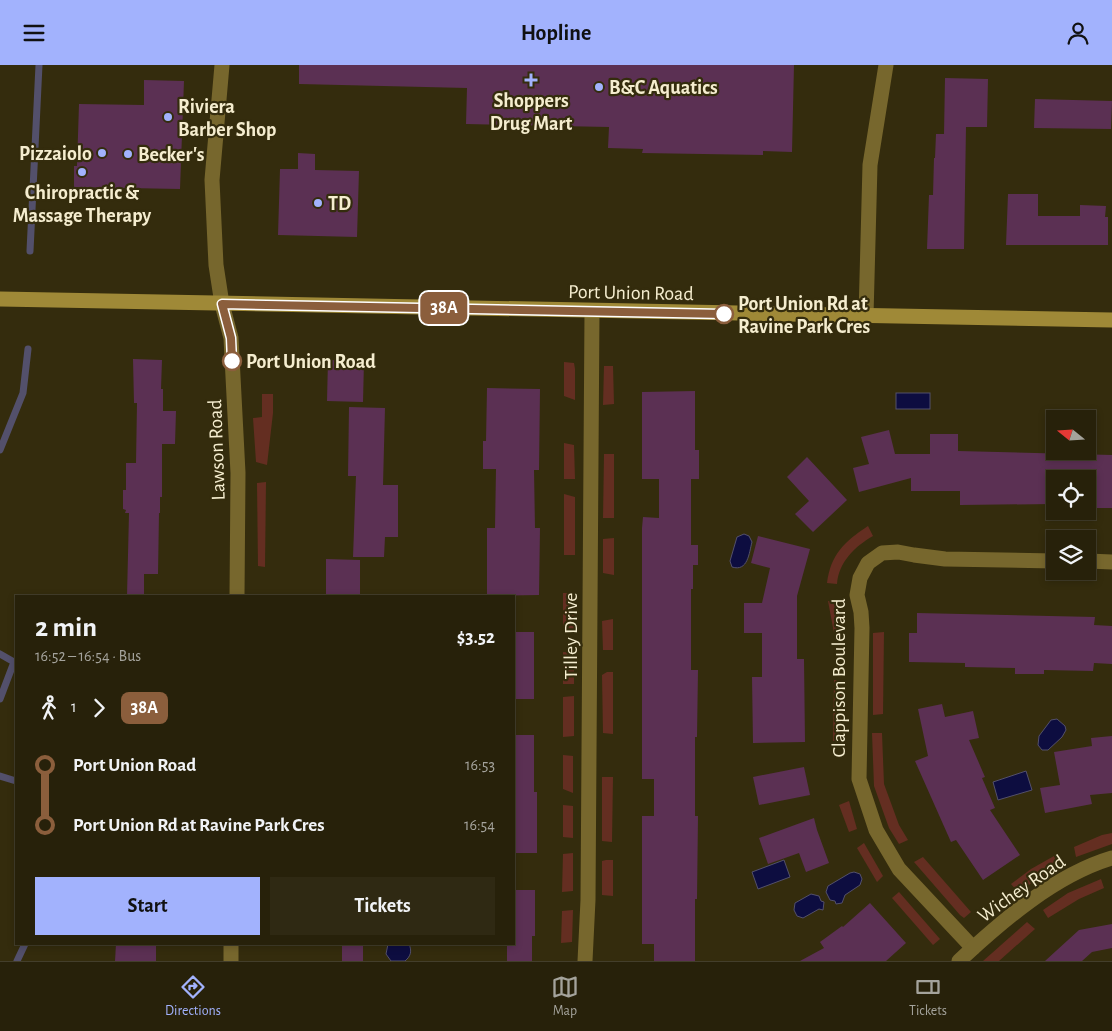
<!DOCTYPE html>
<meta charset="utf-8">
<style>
body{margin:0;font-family:"Alegreya Sans",sans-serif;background:#2f2913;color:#f1f3f6;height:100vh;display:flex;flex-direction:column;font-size:19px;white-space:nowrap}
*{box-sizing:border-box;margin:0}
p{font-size:16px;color:#a4a39c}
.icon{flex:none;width:28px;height:28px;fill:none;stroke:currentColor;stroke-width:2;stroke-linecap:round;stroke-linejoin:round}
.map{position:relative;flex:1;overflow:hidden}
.drawer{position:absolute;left:15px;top:530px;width:500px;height:350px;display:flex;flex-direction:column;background:#27210a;border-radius:0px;box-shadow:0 2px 8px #0003,0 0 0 1px #433e2b}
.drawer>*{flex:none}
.badge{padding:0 10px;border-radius:8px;font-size:18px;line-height:32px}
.needle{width:32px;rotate:288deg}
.buttons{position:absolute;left:1046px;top:345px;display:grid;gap:10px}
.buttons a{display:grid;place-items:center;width:50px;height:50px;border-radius:0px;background:#27210a;box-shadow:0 2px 8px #0003,0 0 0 1px #433e2b;font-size:25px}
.map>.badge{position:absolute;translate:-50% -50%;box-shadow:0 0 0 2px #fff}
.legs{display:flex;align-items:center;gap:8px;height:55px;padding:0 20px;font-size:16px}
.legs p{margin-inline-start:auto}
.headline{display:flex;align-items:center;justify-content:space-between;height:85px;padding:0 20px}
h1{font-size:28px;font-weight:700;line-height:38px}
.primary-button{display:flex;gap:10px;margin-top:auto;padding:10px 20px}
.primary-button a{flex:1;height:58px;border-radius:0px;background:#a2b2fd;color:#111;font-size:20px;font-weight:700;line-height:58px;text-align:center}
.primary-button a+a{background:#2f2913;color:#f1f3f6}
ul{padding:0 20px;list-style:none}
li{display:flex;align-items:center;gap:18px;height:60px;font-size:19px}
li i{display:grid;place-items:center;width:8px;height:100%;margin:0 6px;background:currentColor}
li i::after{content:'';width:12px;height:12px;margin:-6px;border:4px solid;border-radius:50%;background:#27210a}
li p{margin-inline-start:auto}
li:first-child i{background:linear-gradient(#0000 50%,currentColor 0)}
li:last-child i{background:linear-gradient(currentColor 50%,#0000 0)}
header{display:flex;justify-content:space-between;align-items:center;height:65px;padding:0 20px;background:#a2b2fd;color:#111;font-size:22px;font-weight:700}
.menu{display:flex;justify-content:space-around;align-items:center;height:70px;border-top:1px solid #433e2b;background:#27210a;font-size:14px;color:#a4a39c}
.menu a{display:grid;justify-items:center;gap:2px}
.menu .on{color:#a2b2fd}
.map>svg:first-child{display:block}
.green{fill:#642e21}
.water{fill:#0d0d40;stroke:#53506b}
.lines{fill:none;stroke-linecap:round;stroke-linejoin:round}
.stream{stroke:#53506b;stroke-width:7}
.building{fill:#5b3053}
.minor{stroke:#77672d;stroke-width:15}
.major{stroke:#9f8937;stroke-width:15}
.line-1-casing{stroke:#fff;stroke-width:11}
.line-1{stroke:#8b5e3c;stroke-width:8}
.poi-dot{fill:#a2b2fd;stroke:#342c0d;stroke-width:2}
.stop-1-dot{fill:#fff;stroke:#8b5e3c;stroke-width:2.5}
.labels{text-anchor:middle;stroke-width:4.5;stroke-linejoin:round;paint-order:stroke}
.poi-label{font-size:20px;font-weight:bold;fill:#f5edcf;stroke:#342c0d;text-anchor:start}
.street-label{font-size:20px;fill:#f5edcf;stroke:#342c0d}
.stop-label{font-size:20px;font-weight:bold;fill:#f5edcf;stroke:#342c0d;text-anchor:start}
</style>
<header><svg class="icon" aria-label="menu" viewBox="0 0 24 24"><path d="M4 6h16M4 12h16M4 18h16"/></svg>Hopline<svg class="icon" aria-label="person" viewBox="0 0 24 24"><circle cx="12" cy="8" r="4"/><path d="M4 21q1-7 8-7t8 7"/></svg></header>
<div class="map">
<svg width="1112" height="896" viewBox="0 0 1112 896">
<rect width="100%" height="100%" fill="#342c0d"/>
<g class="green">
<path d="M564,297l10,1 1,6v31l-11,-4z"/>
<path d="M604,301h9l1,38 -11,1z"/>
<path d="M262,329h11v19l-6,52 -11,-3 -3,-44 9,-1z"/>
<path d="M564,378l10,2 1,34h-11z"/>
<path d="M604,389h10v64h-11z"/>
<path d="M266,417l-1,85 -7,-1 -1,-83z"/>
<path d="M564,429l11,3v58h-11z"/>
<path d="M868,461l5,10c-19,11 -34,26 -36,48l-10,-1c4,-29 17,-41 41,-57z"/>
<path d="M614,473v37l-11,-2v-34z"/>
<path d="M563,528h11v39l-11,-1z"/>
<path d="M828,536l10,1 7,32 -11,-1z"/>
<path d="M613,554v31h-10l-1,-29z"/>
<path d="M884,567l-1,82 -10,1v-82z"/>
<path d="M563,587l11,1v31h-11z"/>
<path d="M607,607h6v62l-10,-1 -1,-58z"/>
<path d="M834,615h11l-2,60 -10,1z"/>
<path d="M574,631v40l-11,1v-40z"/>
<path d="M872,668h10l2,51 15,41 9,15 -9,4 -10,-16 -15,-42z"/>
<path d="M563,690l10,1v37l-10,-4z"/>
<path d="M602,712h11l-1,65 -10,-1z"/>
<path d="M849,736l8,28 -8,3 -10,-27z"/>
<path d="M563,740l10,1v32l-10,-1z"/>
<path d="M1112,768v11l-36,13 -2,-10 28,-12z"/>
<path d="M864,778l19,33 -6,6 -20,-34z"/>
<path d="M573,788v38l-11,1 1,-38z"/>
<path d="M1054,791l4,10 -40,26 -7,-8 20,-15z"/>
<path d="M923,792l48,55 -7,6 -4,-3 -46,-53z"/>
<path d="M606,795h7v36l-11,-1v-34z"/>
<path d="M1101,814l3,9 -25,11 -31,19 -5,-8 25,-17z"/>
<path d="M899,827l41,47 -7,6 -41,-47z"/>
<path d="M573,845l-1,32 -11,1 1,-32z"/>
<path d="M1027,857l8,7 -36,32h-16z"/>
</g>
<g class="water">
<rect x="896" y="328" width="34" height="16"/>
<path d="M744,469l5,2 3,6c-3,11 -4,30 -20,25l-2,-6 7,-24z"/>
<path d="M1057,654l8,7 1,4 -4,7 -14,13h-6l-4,-5 1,-9 12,-16z"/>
<path d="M1026,706l6,19 -34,10 -5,-18z"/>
<path d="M784,795l6,17 -32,12 -6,-17z"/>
<path d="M854,807l6,2 2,5 -2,6 -15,10 -3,8 -6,1 -1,-3 -5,-1 -4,-8 2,-6 22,-13z"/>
<path d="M811,829l8,2 2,5 3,1 -1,8 -4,-1 -16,9 -6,-2 -3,-6 1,-7z"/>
<path d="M388,879h21c3,7 2,12 -4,17h-14l-5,-7z"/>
</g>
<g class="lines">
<g class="stream">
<path d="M30,186l9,-186"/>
<path d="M0,385l23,-57 5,-44"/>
<path d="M0,589l14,8 -14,37"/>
<path d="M0,711l16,5"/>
<path d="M17,896l8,-17"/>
</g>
</g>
<g class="building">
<path d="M299,0h495l-2,87 -29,-1v4l-121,-2 1,-4 -35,-1 1,-21 -143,-3 1,-36 -168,-4z"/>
<path d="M945,13l43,1 -1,48h-21l-2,122h-37l2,-54h4l1,-37h1l1,-24h8z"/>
<path d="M144,15l40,1 -4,108 -106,-2v-21h3l2,-62 65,1z"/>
<path d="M1035,34l77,2 -1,28 -77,-1z"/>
<path d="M298,88l17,1v16l44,1 -2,66 -79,-2 2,-66h18z"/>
<path d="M1008,129h30v22h42v-11l26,1 -1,11h3v28h-102z"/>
<path d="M133,294l29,1 -1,29h2v22h13l-1,33h-13v53h-2v16h-1l-1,61h-14v22h-17l2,-83h-4l1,-3 -3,-1v-19h3v-27h10l1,-60h-3z"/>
<path d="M328,295l36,1 -1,41 -36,-1z"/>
<path d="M487,323l53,1 -1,81h-5l1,58h5l-1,67 -52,1v-68h8l1,-59h-13v-28h3z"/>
<path d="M695,326v59h4v29h-8v66h7v20h-5v24h-2v81h7l-1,67h-2v79h3l-1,83h-2v62h-41v-17h-12v-128h12v-37h-12v-251l1,-11 16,1v-39h-17v-87z"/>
<path d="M349,342l36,1 -2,77h15v52h-13l-1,20h-31l3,-81h-8z"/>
<path d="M889,365l6,24h35v-20h28v17l154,4v53h-24v-29h-33v28h-3v-3l-92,1v-14h-49v-13l-52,14 -6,-24 16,-4 -8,-27z"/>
<path d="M807,392l40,43 -34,32 -18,-18 14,-13 -22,-24z"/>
<path d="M758,471l52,13 -13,47v63h7l1,83 -52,1 -1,-66h10v-44h-18v-30h18l8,-35 -19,-5z"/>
<path d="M326,494l34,1v36h-34z"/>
<path d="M917,548l178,4 -1,8 18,1v38l-18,-1 -1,8 -49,-1v4h-29v-6l-50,-1v-4l-56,-1v-29h8z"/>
<rect x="514" y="567" width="20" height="67"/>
<path d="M942,639l3,13 28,-6 6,27 -10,2 16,37 -3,1 13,30 -5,2 30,45 -37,25 -27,-40 -5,2 -36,-81 13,-5 -10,-47z"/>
<path d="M514,670h20v57h3v61h-23z"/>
<path d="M1112,671v57l-22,2 2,9 -47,9 -5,-25 20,-3 -6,-33 38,-6 -1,-8z"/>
<path d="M804,702l6,28 -51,10 -6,-28z"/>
<path d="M814,753l3,12 12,33 -23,9 -7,-19 -31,11 -9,-26z"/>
<path d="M514,825h21v46h-3v25h-25v-17h7z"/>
<path d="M870,838l36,40 -20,18h-86l24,-13 -4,-6 22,-16 1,1z"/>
<path d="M1112,859v24l-20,4 -10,9h-37l34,-31z"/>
<path d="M116,879h40v17h-41z"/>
<rect x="342" y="879" width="21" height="17"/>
</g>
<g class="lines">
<g class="minor">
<path d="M222,0l-10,115 4,85 6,39 9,34 7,135 -1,123"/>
<path d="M866,251l4,-151 16,-100"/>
<path d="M1088,496l24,1"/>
<path d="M973,883l-74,-79 -23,-39 -17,-51 3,-151 -1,-16 -4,-17 3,-17 8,-15 14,-10 16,-1 16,3 31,4 110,2"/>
<path d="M231,896v-17"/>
<path d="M585,896l3,-61 4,-589"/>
<path d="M959,896c43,-40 96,-86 153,-103"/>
</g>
<path class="major" d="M0,234l1112,21"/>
</g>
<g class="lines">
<g class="line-1-casing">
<path id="line-1" d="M232,296l-1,-23 -9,-34 502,10"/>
</g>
<use href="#line-1" class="line-1"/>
</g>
<g class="poi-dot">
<path d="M528.5 7.5h5v5h5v5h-5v5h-5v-5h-5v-5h5z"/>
<circle cx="599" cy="22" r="5"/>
<circle cx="168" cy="52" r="5"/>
<circle cx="102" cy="88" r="5"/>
<circle cx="128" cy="89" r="5"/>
<circle cx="82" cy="107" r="5"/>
<circle cx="318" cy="138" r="5"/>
</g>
<g class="stop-1-dot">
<circle cx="724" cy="249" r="9"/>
<circle cx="232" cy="296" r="9"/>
</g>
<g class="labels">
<g class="poi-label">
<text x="609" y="29">B&amp;C Aquatics</text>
<text x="531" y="42" text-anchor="middle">Shoppers<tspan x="531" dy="23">Drug Mart</tspan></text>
<text x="178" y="48">Riviera<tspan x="178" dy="23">Barber Shop</tspan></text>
<text x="92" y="95" text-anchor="end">Pizzaiolo</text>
<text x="138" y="96">Becker's</text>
<text x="82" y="134" text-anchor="middle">Chiropractic &amp;<tspan x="82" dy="23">Massage Therapy</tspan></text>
<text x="328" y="145">TD</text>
</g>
<g class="street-label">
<text transform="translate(631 227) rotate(1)" y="7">Port Union Road</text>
<text transform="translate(216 385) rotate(-92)" y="7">Lawson Road</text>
<text transform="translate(570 571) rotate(-90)" y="7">Tilley Drive</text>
<text transform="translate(838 613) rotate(-90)" y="7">Clappison Boulevard</text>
<text transform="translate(1021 823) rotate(-35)" y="7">Wichey Road</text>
</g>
<g class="stop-label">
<text x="738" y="245">Port Union Rd at<tspan x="738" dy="23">Ravine Park Cres</tspan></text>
<text x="246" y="303">Port Union Road</text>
</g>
</g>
</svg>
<div class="buttons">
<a><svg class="needle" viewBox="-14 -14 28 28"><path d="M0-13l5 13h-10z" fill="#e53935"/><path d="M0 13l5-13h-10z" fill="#a4a39c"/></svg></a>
<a><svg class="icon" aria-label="locate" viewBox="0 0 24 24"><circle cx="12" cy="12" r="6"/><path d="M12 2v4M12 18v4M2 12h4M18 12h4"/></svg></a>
<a><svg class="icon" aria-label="layers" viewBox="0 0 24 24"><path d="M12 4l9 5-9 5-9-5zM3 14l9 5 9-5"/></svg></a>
</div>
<b class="badge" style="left:444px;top:243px;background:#8b5e3c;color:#fff">38A</b>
<section class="drawer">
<div class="headline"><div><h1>2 min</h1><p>16:52 – 16:54 · Bus</p></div><b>$3.52</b></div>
<div class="legs"><svg class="icon" aria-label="walk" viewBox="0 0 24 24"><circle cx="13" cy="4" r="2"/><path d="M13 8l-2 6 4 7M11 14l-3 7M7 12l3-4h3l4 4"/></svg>1<svg class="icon" aria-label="forward" viewBox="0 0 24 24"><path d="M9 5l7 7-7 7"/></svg><b class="badge" style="background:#8b5e3c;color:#fff">38A</b></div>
<ul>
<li><i style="color:#8b5e3c"></i><b>Port Union Road</b><p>16:53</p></li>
<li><i style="color:#8b5e3c"></i><b>Port Union Rd at Ravine Park Cres</b><p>16:54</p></li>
</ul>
<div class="primary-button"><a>Start</a><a>Tickets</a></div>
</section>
</div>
<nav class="menu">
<a class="on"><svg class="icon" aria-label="directions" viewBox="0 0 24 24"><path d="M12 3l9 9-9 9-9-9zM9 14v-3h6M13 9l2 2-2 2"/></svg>Directions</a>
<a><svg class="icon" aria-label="map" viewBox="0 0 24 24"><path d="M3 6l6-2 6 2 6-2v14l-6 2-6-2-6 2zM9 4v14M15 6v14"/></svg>Map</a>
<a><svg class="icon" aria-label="tickets" viewBox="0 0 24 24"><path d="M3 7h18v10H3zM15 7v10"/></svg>Tickets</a>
</nav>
